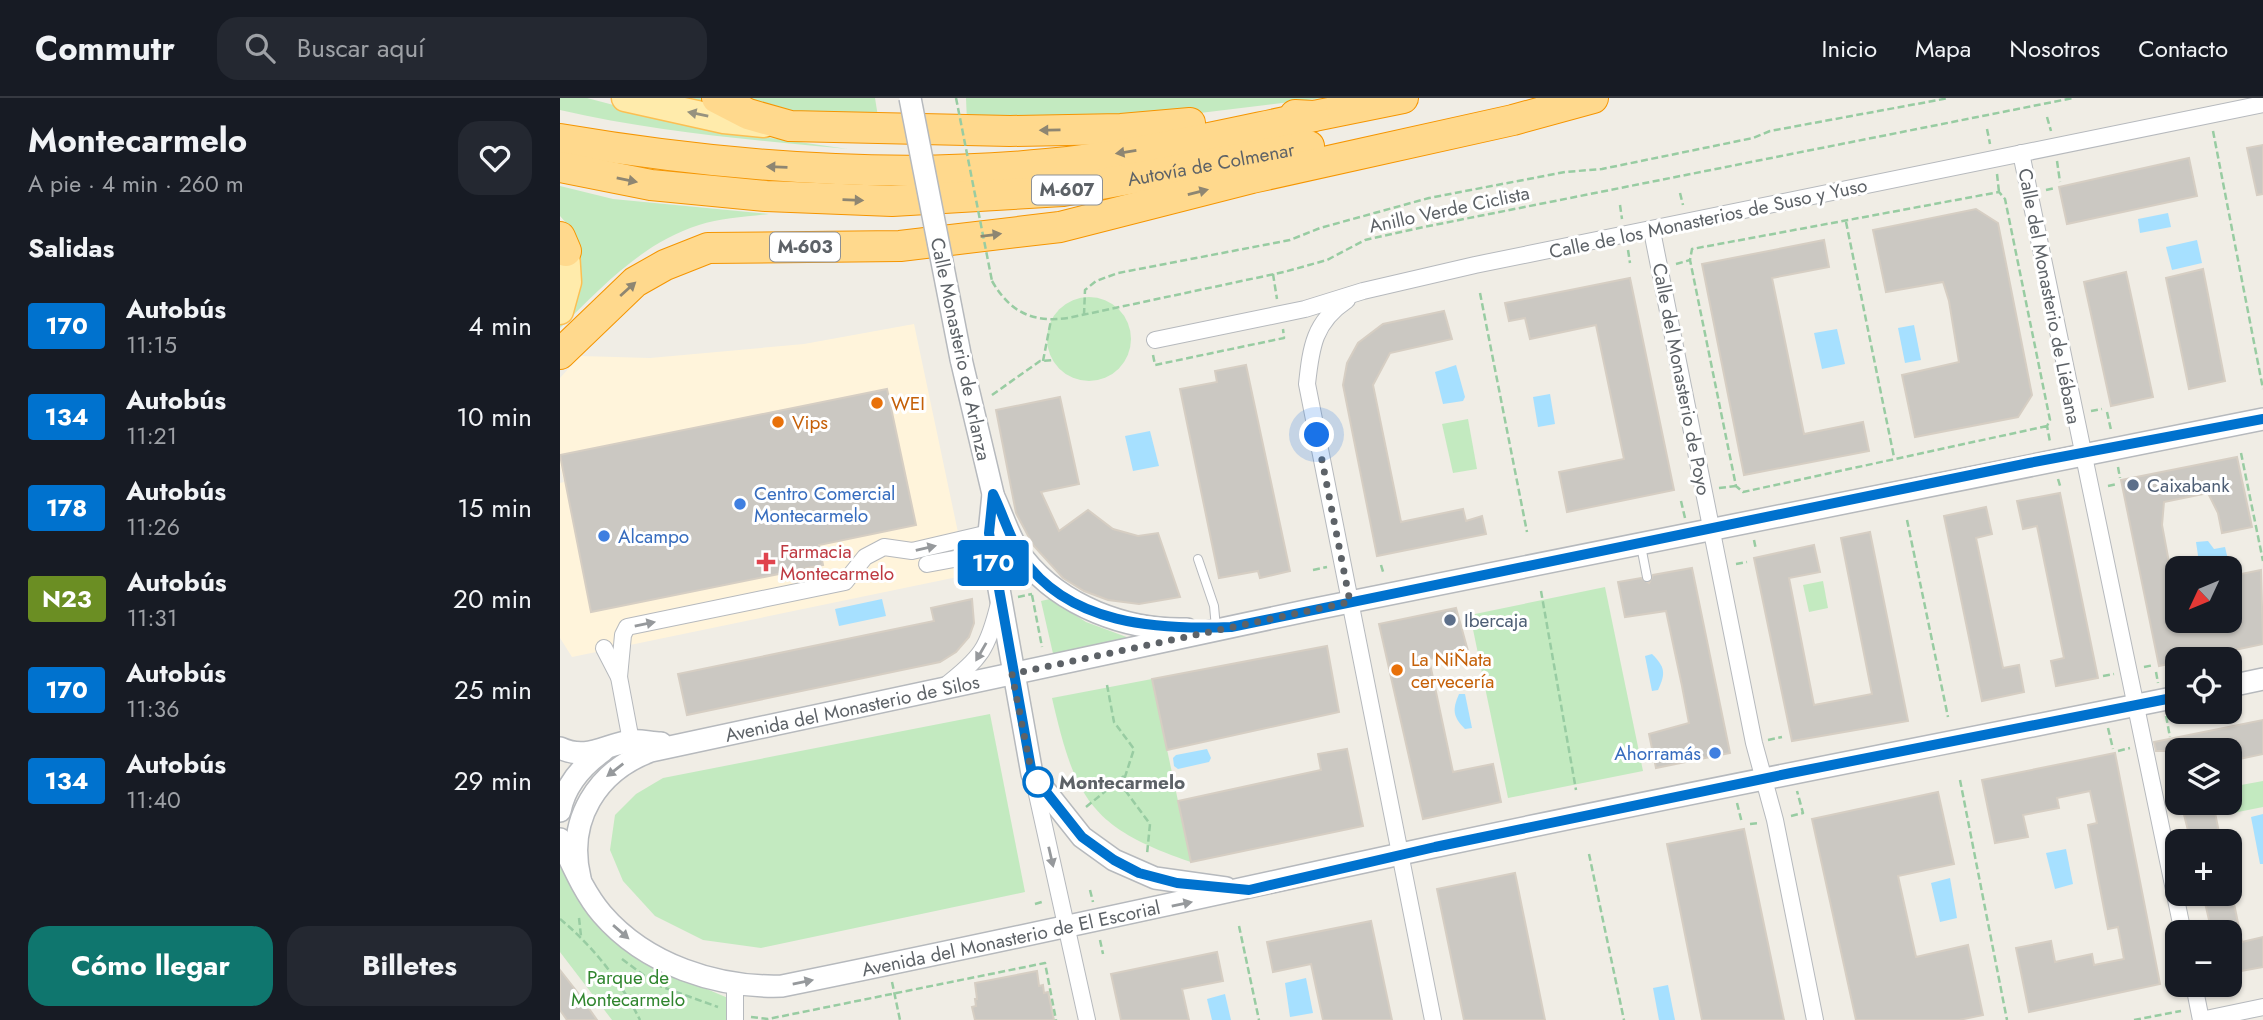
<!DOCTYPE html>
<html lang="es">
<meta charset="utf-8">
<style>
body{margin:0;font-family:Jost,sans-serif;background:#242831;color:#f1f3f6;height:100vh;display:flex;flex-direction:column;font-size:26px;white-space:nowrap}
*{box-sizing:border-box;margin:0}
p{font-size:23px;color:#9ea1a6}
.icon{flex:none;width:38px;height:38px;fill:none;stroke:currentColor;stroke-width:2;stroke-linecap:round;stroke-linejoin:round}
.map{position:relative;flex:1;overflow:hidden}
.side{display:flex;flex-direction:column;background:#171b24;width:560px}
.side>*{flex:none}
.badge{padding:0 14px;border-radius:5px;font-size:24px;line-height:46px}
.needle{width:46px;rotate:226deg}
.controls{position:absolute;left:1605px;top:458px;display:grid;gap:14px}
.controls a{display:grid;place-items:center;width:77px;height:77px;border-radius:14px;background:#171b24;box-shadow:0 2px 5px #0004;font-size:35px}
.you{position:absolute;width:35px;height:35px;margin:-18px;border:5px solid #fff;border-radius:50%;background:#1a73e8;box-shadow:0 0 0 10px #1a73e833}
.map>.badge{position:absolute;translate:-50% -50%;box-shadow:0 0 0 4px #fff}
h2{padding:0 28px;font-size:26px;line-height:63px}
.round{display:grid;place-items:center;flex:none;width:74px;height:74px;border-radius:21px;background:#242831}
.head{display:flex;align-items:center;justify-content:space-between;height:119px;padding:0 28px}
h1{font-size:33px;font-weight:700;line-height:52px}
.button{display:flex;gap:14px;margin-top:auto;padding:14px 28px}
.button a{flex:1;height:80px;border-radius:21px;background:#0f766e;color:#fff;font-size:28px;font-weight:700;line-height:80px;text-align:center}
.button a+a{background:#242831;color:#f1f3f6}
ul{padding:0;list-style:none}
li{display:flex;align-items:center;gap:21px;height:91px;padding:0 28px}
li div{flex:1}
li b{display:block;font-size:26px}
li em{font-style:normal}
li .badge{min-width:77px;font-weight:700;text-align:center}
header{display:flex;align-items:center;gap:42px;box-sizing:border-box;height:98px;padding:0 35px;background:#171b24;border-bottom:2px solid #363941}
header strong{font-size:33px}
nav{display:flex;gap:38px;margin-inline-start:auto;font-size:24px}
.search{width:490px;height:63px;background:#242831;display:flex;align-items:center;gap:18px;box-sizing:border-box;padding:0 24px;border-radius:21px;color:#9ea1a6;font-size:26px}
main{display:flex;flex:1;min-height:0}
.map>svg:first-child{display:block}
.commercial{fill:#fff4db}
.green{fill:#c3eac0}
.water{fill:#a6e0ff}
.building{fill:#cbc8c2;stroke:#d6cec3;stroke-width:2}
.lines{fill:none;stroke-linecap:round;stroke-linejoin:round}
.service-casing{stroke:#b6b9bd;stroke-width:10}
.minor-casing{stroke:#b6b9bd;stroke-width:18}
.tertiary-casing{stroke:#b6b9bd;stroke-width:24}
.primary-casing{stroke:#fcbf52;stroke-width:29}
.motorway-casing{stroke:#f59500;stroke-width:32}
.path{stroke:#98cca2;stroke-width:2.5;stroke-dasharray:7 3.5;stroke-linecap:butt}
.service{stroke:#fff;stroke-width:8}
.minor{stroke:#fff;stroke-width:16}
.tertiary{stroke:#fff;stroke-width:21}
.primary{stroke:#ffebab;stroke-width:26}
.motorway{stroke:#ffd98d;stroke-width:30}
.tertiary-bridge-casing{stroke:#b6b9bd;stroke-width:24;stroke-linecap:butt}
.path-bridge{stroke:#98cca2;stroke-width:2.5;stroke-dasharray:7 3.5;stroke-linecap:butt}
.tertiary-bridge{stroke:#fff;stroke-width:21}
.oneway{fill:#96927f}
.oneway2{fill:#8e8672}
.oneway3{fill:#96999c}
.line-casing{stroke:#fff;stroke-width:16}
.line{stroke:#0072ce;stroke-width:10}
.walk{stroke:#5d6267;stroke-width:7;stroke-dasharray:0 12.6}
.food-dot{fill:#e8710a;stroke:#fff;stroke-width:2.5}
.service-dot{fill:#5c6f8a;stroke:#fff;stroke-width:2.5}
.shop-dot{fill:#3f7fe0;stroke:#fff;stroke-width:2.5}
.health-dot{fill:#e0444e;stroke:#fff;stroke-width:2.5}
.stop-dot{fill:#fff;stroke:#0072ce;stroke-width:3.5}
.labels{text-anchor:middle;stroke-width:6;stroke-linejoin:round;paint-order:stroke}
.shield{fill:#fff;stroke:#8e9195;stroke-width:2}
.shield-label{font-size:18px;font-weight:bold;fill:#5d6267}
.street-label{font-size:19px;fill:#5d6267;stroke:#fff}
.food-label{font-size:19px;fill:#c56008;stroke:#fff;text-anchor:start}
.service-label{font-size:19px;fill:#4e5e75;stroke:#fff;text-anchor:start}
.shop-label{font-size:19px;fill:#366cbe;stroke:#fff;text-anchor:start}
.health-label{font-size:19px;fill:#be3a42;stroke:#fff;text-anchor:start}
.stop-label{font-size:19px;font-weight:bold;fill:#5d6267;stroke:#fff;text-anchor:start}
.park-label{font-size:19px;fill:#30852e;stroke:#fff}
</style>
<header>
<strong>Commutr</strong>
<div class="search"><svg class="icon" aria-label="search" viewBox="0 0 24 24"><circle cx="10" cy="10" r="6"/><path d="M15 15l6 6"/></svg>Buscar aquí</div>
<nav><a>Inicio</a><a>Mapa</a><a>Nosotros</a><a>Contacto</a></nav>
</header>
<main>
<section class="side">
<div class="head"><div><h1>Montecarmelo</h1><p>A pie · 4 min · 260 m</p></div><a class="round"><svg class="icon" aria-label="heart" viewBox="0 0 24 24"><path d="M12 20l-8-8c-3-5 5-10 8-4 3-6 11-1 8 4z"/></svg></a></div>
<h2>Salidas</h2>
<ul>
<li><span class="badge" style="background:#0072ce;color:#fff">170</span><div><b>Autobús</b><p>11:15</p></div><em>4 min</em></li>
<li><span class="badge" style="background:#0072ce;color:#fff">134</span><div><b>Autobús</b><p>11:21</p></div><em>10 min</em></li>
<li><span class="badge" style="background:#0072ce;color:#fff">178</span><div><b>Autobús</b><p>11:26</p></div><em>15 min</em></li>
<li><span class="badge" style="background:#6b8e23;color:#fff">N23</span><div><b>Autobús</b><p>11:31</p></div><em>20 min</em></li>
<li><span class="badge" style="background:#0072ce;color:#fff">170</span><div><b>Autobús</b><p>11:36</p></div><em>25 min</em></li>
<li><span class="badge" style="background:#0072ce;color:#fff">134</span><div><b>Autobús</b><p>11:40</p></div><em>29 min</em></li>
</ul>
<div class="button"><a>Cómo llegar</a><a>Billetes</a></div>
</section>
<div class="map">
<svg width="1703" height="922" viewBox="0 0 1703 922">
<rect width="100%" height="100%" fill="#f0ede5"/>
<path class="commercial" d="M354,226l53,251 -395,82 -12,-19v-155l4,-1 -4,-17v-87l20,-22 70,2 154,-14z"/>
<g class="green">
<path d="M0,0h27l114,30 147,21c-96,-9 -193,-17 -288,-39z"/>
<path d="M131,0h184l4,25 -149,-15z"/>
<path d="M406,0h357l-123,15 -233,9z"/>
<path d="M0,88l53,13 156,15c-23,3 -49,4 -70,11 -57,18 -97,62 -139,103l8,-103 -8,-9z"/>
<circle cx="529" cy="241" r="42"/>
<path d="M908,321l9,50 -24,4 -11,-49z"/>
<path d="M1263,483l5,27 -19,4 -6,-27z"/>
<path d="M1045,489l38,184 -135,27 -38,-183z"/>
<path d="M490,501l36,23 46,17 -78,19 -13,-57z"/>
<path d="M592,581l39,183c-101,-34 -116,-64 -139,-164z"/>
<path d="M430,616l35,178 -264,56 -58,-8 -48,-24 -32,-35 -13,-31 5,-35 21,-21 27,-16z"/>
<path d="M1703,683v26l-30,6 -3,-26z"/>
<path d="M0,756l104,117 64,27 4,22h-120l-52,-68z"/>
</g>
<g class="water">
<path d="M1608,115l3,14 -31,6 -2,-14z"/>
<path d="M1637,142l5,23 -30,7 -6,-23z"/>
<path d="M1354,227l7,35 -16,3 -7,-35z"/>
<path d="M1277,231l8,35 -23,5 -8,-36z"/>
<path d="M896,267l9,32 -2,4 -20,3 -8,-32z"/>
<path d="M990,296l5,30 -17,3 -5,-30z"/>
<path d="M590,333l9,35 -26,5 -8,-35z"/>
<path d="M1648,443l6,8 11,-2 4,17 -29,5 -4,-27z"/>
<path d="M322,501l4,17 -47,10 -4,-17z"/>
<path d="M1092,556c13,13 14,19 6,36l-6,1 -7,-35z"/>
<path d="M899,596h6l7,34 -7,1c-12,-12 -13,-19 -6,-35z"/>
<path d="M647,651l4,9 -2,4 -31,7 -4,-3 -1,-8 3,-3z"/>
<path d="M1703,716v50h-3l-9,-47z"/>
<path d="M1506,751l7,35 -18,5 -9,-36z"/>
<path d="M1390,780l7,40 -17,4 -9,-39z"/>
<path d="M746,880l7,35 -23,4 -5,-34z"/>
<path d="M1108,887l7,35h-16l-6,-32z"/>
<path d="M665,896l6,26h-19l-5,-21z"/>
</g>
<g class="building">
<path d="M1703,47v49l-6,1 -10,-47z"/>
<path d="M1629,60l8,38 -130,28 -8,-37z"/>
<path d="M1416,111l22,14 34,172 -14,22 -103,20 -13,-62 57,-13 -10,-61 -6,-19 -57,10 -13,-62z"/>
<path d="M1264,142l5,27 -57,11 32,156 59,-12 6,29 -125,24 -42,-211z"/>
<path d="M1643,171l22,112 -36,8 -23,-111z"/>
<path d="M1566,174l27,125 -42,9 -27,-124z"/>
<path d="M1070,180l44,212 -107,22 -8,-40 65,-13 -28,-134 -66,14 -5,-21 -16,3 -4,-18z"/>
<path d="M884,213l8,28 -62,14 -17,32 28,137 62,-13 3,12 16,-5 4,18 -109,22 -34,-171 4,-22 11,-20 25,-19z"/>
<path d="M686,267l44,206 -30,7 -2,-7 -39,7 -39,-189 37,-7 -2,-11z"/>
<path d="M327,291l29,136 -97,20 4,20 -232,47 -31,-157z"/>
<path d="M500,299l19,87 -38,8 18,39 29,-21 25,19 25,7 20,-3 22,64 -41,7 -31,-4 -24,-9 -21,-13 -30,-33 -17,-32 -20,-103z"/>
<path d="M1677,359l15,70 -30,6 -4,-20 -10,-20 -44,9 -2,23 15,80v16h9l3,6 41,-6 3,-2 1,-22 -3,-21 30,-6 2,74 -104,22 -38,-186z"/>
<path d="M1500,395l38,185 -42,8 -5,-25 13,-3 -27,-132 -14,3 -6,-28z"/>
<path d="M1426,409l6,27 -16,4 27,130 16,-3 5,27 -42,9 -38,-185z"/>
<path d="M1310,434l38,189 -116,20 -38,-183 60,-13 6,27 -31,6 25,127 58,-11 -31,-156z"/>
<path d="M1132,470l38,185 -74,15 -7,-34 40,-11 -7,-37 -16,-75 -41,6 -7,-35 23,-4 8,5 4,-8z"/>
<path d="M412,501l2,24 -5,14 -13,15 -16,10 -253,53 -9,-41 256,-53 -3,-13z"/>
<path d="M896,510l12,43 -39,8 24,113 40,-8 8,38 -78,17 -44,-195z"/>
<path d="M767,548l12,66 -172,38 -15,-71z"/>
<path d="M1703,622v34l-33,7v-10h-74l-2,-9z"/>
<path d="M787,651l16,77 -172,36 -13,-61 143,-31 -3,-16z"/>
<path d="M1555,655l45,231 -131,28 -13,-64 35,-7 4,21 37,-8 2,11 30,-6 -6,-32 -10,2 -4,-20 -16,-84 9,-2 -7,-32 -33,7 2,10 -36,7 5,22 -33,6 -13,-63z"/>
<path d="M1378,694l16,72 -56,12 18,81 52,-12 15,70 -24,5h-103l-44,-201z"/>
<path d="M1621,705h32l8,39h-30z"/>
<path d="M1184,731l40,191h-82l-35,-176z"/>
<path d="M955,775l30,147h-81l-27,-131z"/>
<path d="M1643,796h29l10,48 21,-5v30l-33,6v-40h-18z"/>
<path d="M811,823l21,99h-69l-12,-56 -38,8 -6,-30z"/>
<path d="M657,854l6,29 -41,8 7,31h-68l-10,-46z"/>
<path d="M0,872l18,23 19,27h-30l-7,-10z"/>
<path d="M477,873l2,15 4,-1 1,8 4,-1 6,28h-79l-3,-13 4,-1 -1,-7h2l-2,-16z"/>
</g>
<g class="lines">
<g class="service-casing">
<g id="service">
<path d="M1081,448l6,31"/>
<path d="M638,461l16,47 2,22"/>
</g>
</g>
<g class="minor-casing">
<g id="minor">
<path d="M1461,55l162,780"/>
<path d="M1092,133l102,512 21,77 40,200"/>
<path d="M787,202c-33,22 -36,47 -40,84l126,636"/>
<path d="M595,242l150,-31 58,-18 112,-26 788,-161"/>
<path d="M367,466l65,-12"/>
<path d="M44,550l15,29 12,64"/>
<path d="M59,579l4,-42 4,-8 218,-45 20,-25 19,-10 28,4 77,-18"/>
<path d="M385,588c36,-28 43,-37 54,-83"/>
<path d="M473,678l54,244"/>
<path d="M175,887v35"/>
<path d="M1634,887l7,35"/>
<path d="M1641,922l62,-13"/>
</g>
</g>
<g class="tertiary-casing">
<g id="tertiary">
<path d="M401,261l32,135 -4,39 43,241 50,63 32,23 41,18 71,10"/>
<path d="M433,397c10,20 17,47 31,64 37,47 103,72 163,70"/>
<path d="M1670,588l33,-7"/>
<path d="M0,650c28,13 45,-4 72,-7 9,-1 20,2 29,2"/>
<path d="M0,713c5,-26 22,-45 43,-60"/>
<path id="s1" d="M0,741c12,25 24,54 42,75 44,51 115,74 180,72 218,-44 434,-92 651,-139 247,-53 496,-100 744,-150"/>
<path id="s2" d="M20,780c-14,-58 17,-107 71,-127l659,-141 953,-191"/>
</g>
</g>
<g class="primary-casing">
<g id="primary">
<path d="M65,0l99,22 40,4"/>
<path d="M0,213l8,-29 -2,-31"/>
</g>
</g>
<g class="motorway-casing">
<g id="motorway">
<path d="M157,0l31,16 42,12 220,5 111,-2 69,-6"/>
<path d="M735,17l19,1 89,-18"/>
<path d="M0,41c160,27 325,41 487,25 89,-8 179,-30 267,-48"/>
<path id="s3" d="M0,69l91,18 115,11 126,5 171,-10 246,-45"/>
<path d="M0,139l6,14"/>
<path d="M0,256l75,-72 30,-17 43,-17 192,-2 160,-19 192,-49 261,-58 80,-22"/>
</g>
</g>
<g class="path">
<path d="M396,0l2,10"/>
<path d="M1487,19l4,14"/>
<path d="M1427,31l3,15"/>
<path d="M1653,33l50,258"/>
<path d="M1497,63l3,21"/>
<path d="M1437,76l2,18"/>
<path d="M1486,92l9,-2"/>
<path d="M1120,95l3,12"/>
<path d="M1060,107l2,14"/>
<path d="M1286,124l48,235"/>
<path d="M1068,152l2,13"/>
<path d="M1116,166l14,-4"/>
<path d="M713,176l4,25"/>
<path d="M432,183c18,31 40,42 76,37l216,-46 43,-12 38,-20 59,-13 649,-129"/>
<path d="M920,195l47,239"/>
<path d="M524,217l1,-25 11,-9 22,-8 172,-33 30,-12 109,-30 136,-26 37,-3 151,-31 17,-7 179,-33"/>
<path d="M593,257l2,10 129,-27 -1,-9"/>
<path d="M483,263l8,-41"/>
<path d="M432,297l48,-34 13,-1"/>
<path d="M1531,313l11,-2"/>
<path d="M1547,314l4,18"/>
<path d="M1487,328l-304,66 -7,-6 -46,-226 2,-11 307,-57 6,7 45,221 -3,6 3,16"/>
<path d="M1681,355l22,108"/>
<path d="M1558,369l2,11"/>
<path d="M1498,381l3,10"/>
<path d="M1548,388l9,-2"/>
<path d="M1159,390l17,-2"/>
<path d="M1121,403l4,17"/>
<path d="M1347,422l41,197"/>
<path d="M1194,442l2,10"/>
<path d="M1176,466l11,-2"/>
<path d="M821,467l3,10"/>
<path d="M753,472l14,-3"/>
<path d="M981,493l35,199"/>
<path d="M472,497l10,52"/>
<path d="M458,499l14,-3"/>
<path d="M1584,569l10,-2"/>
<path d="M1596,574l2,11"/>
<path d="M1543,578l11,-2"/>
<path d="M547,587l7,37 20,27 -12,37 28,38 -3,30"/>
<path d="M1606,618l4,21"/>
<path d="M1548,630l5,21"/>
<path d="M1208,642l14,-3"/>
<path d="M1558,653l12,-3"/>
<path d="M1400,682l47,240"/>
<path d="M1177,705l5,20"/>
<path d="M526,709l38,-31"/>
<path d="M1231,718l12,-3 -6,-22"/>
<path d="M1190,726l10,-1"/>
<path d="M1029,756l35,166"/>
<path d="M530,792l3,12"/>
<path d="M475,806l10,-3"/>
<path d="M19,820l2,18"/>
<path d="M0,821c33,27 61,63 80,101"/>
<path d="M679,828l20,94"/>
<path d="M540,842l3,14"/>
<path d="M62,861l35,26 61,22"/>
<path d="M332,884l8,38"/>
<path d="M1605,887l12,-3"/>
<path d="M191,919l17,2 277,-56 11,57"/>
<path d="M1574,922l47,-9"/>
</g>
<use href="#service" class="service"/>
<use href="#minor" class="minor"/>
<use href="#tertiary" class="tertiary"/>
<use href="#primary" class="primary"/>
<use href="#motorway" class="motorway"/>
<g class="tertiary-bridge-casing">
<path id="tertiary-bridge" d="M350,0l51,261"/>
</g>
<path class="path-bridge" d="M398,10l34,173"/>
<use href="#tertiary-bridge" class="tertiary-bridge"/>
</g>
<defs><path id="oneway-solid" d="M-6-.8H1V-3.2L6.5 0L1 3.2V.8H-6Z" transform="scale(1.75)"/></defs>
<use class="oneway" href="#oneway-solid" transform="translate(138 16) rotate(-168)"/>
<g class="oneway2">
<use href="#oneway-solid" transform="translate(490 32) rotate(179)"/>
<use href="#oneway-solid" transform="translate(566 54) rotate(171)"/>
<use href="#oneway-solid" transform="translate(217 69) rotate(-178)"/>
<use href="#oneway-solid" transform="translate(67 82) rotate(11)"/>
<use href="#oneway-solid" transform="translate(638 94) rotate(-14)"/>
<use href="#oneway-solid" transform="translate(293 102) rotate(2)"/>
<use href="#oneway-solid" transform="translate(431 137) rotate(-7)"/>
<use href="#oneway-solid" transform="translate(68 191) rotate(-42)"/>
</g>
<g class="oneway3">
<use href="#oneway-solid" transform="translate(366 450) rotate(-13)"/>
<use href="#oneway-solid" transform="translate(85 526) rotate(-12)"/>
<use href="#oneway-solid" transform="translate(421 554) rotate(120)"/>
<use href="#oneway-solid" transform="translate(55 672) rotate(142)"/>
<use href="#oneway-solid" transform="translate(491 759) rotate(77)"/>
<use href="#oneway-solid" transform="translate(622 806) rotate(-12)"/>
<use href="#oneway-solid" transform="translate(61 834) rotate(41)"/>
<use href="#oneway-solid" transform="translate(243 884) rotate(-11)"/>
</g>
<g class="lines">
<g class="line-casing">
<path id="line" d="M1617,599l-386,76 -356,74 -186,43 -72,-7 -38,-10 -25,-13 -32,-23 -50,-63 -43,-241 4,-39c10,20 17,45 29,63 46,68 136,73 209,70l798,-164 234,-44"/>
</g>
<use href="#line" class="line"/>
<path class="walk" d="M478,684l-3,8 -23,-116 338,-72 -33,-167"/>
</g>
<g class="food-dot">
<circle cx="317" cy="305" r="7"/>
<circle cx="218" cy="324" r="7"/>
<circle cx="837" cy="572" r="7"/>
</g>
<g class="service-dot">
<circle cx="1573" cy="387" r="7"/>
<circle cx="890" cy="522" r="7"/>
</g>
<g class="shop-dot">
<circle cx="180" cy="406" r="7"/>
<circle cx="44" cy="438" r="7"/>
<circle cx="1155" cy="655" r="7"/>
</g>
<path class="health-dot" d="M202.5 453.5h7v7h7v7h-7v7h-7v-7h-7v-7h7z"/>
<circle class="stop-dot" cx="478" cy="684" r="14"/>
<g class="labels">
<g class="shield">
<rect x="472" y="77.5" width="70" height="29" rx="5"/>
<rect x="210" y="134.5" width="70" height="29" rx="5"/>
</g>
<g class="shield-label">
<text x="507" y="98">M-607</text>
<text x="245" y="155">M-603</text>
</g>
<g class="street-label">
<text dy="7" stroke="none"><textPath href="#s3" startOffset="656">Autovía de Colmenar</textPath></text>
<text transform="translate(889 111) rotate(-12)" y="7">Anillo Verde Ciclista</text>
<text transform="translate(1148 120) rotate(-12)" y="7">Calle de los Monasterios de Suso y Yuso</text>
<text transform="translate(1490 198) rotate(79)" y="7">Calle del Monasterio de Liébana</text>
<text transform="translate(401 251) rotate(78)" y="7">Calle Monasterio de Arlanza</text>
<text transform="translate(1122 281) rotate(79)" y="7">Calle del Monasterio de Poyo</text>
<text dy="7" stroke="none"><textPath href="#s2" startOffset="366">Avenida del Monasterio de Silos</textPath></text>
<text dy="7" stroke="none"><textPath href="#s1" startOffset="520">Avenida del Monasterio de El Escorial</textPath></text>
</g>
<g class="food-label">
<text x="331" y="312">WEI</text>
<text x="232" y="331">Vips</text>
<text x="851" y="568">La NiÑata<tspan x="851" dy="22">cervecería</tspan></text>
</g>
<g class="service-label">
<text x="1587" y="394">Caixabank</text>
<text x="904" y="529">Ibercaja</text>
</g>
<g class="shop-label">
<text x="194" y="402">Centro Comercial<tspan x="194" dy="22">Montecarmelo</tspan></text>
<text x="58" y="445">Alcampo</text>
<text x="1141" y="662" text-anchor="end">Ahorramás</text>
</g>
<g class="health-label">
<text x="220" y="460">Farmacia<tspan x="220" dy="22">Montecarmelo</tspan></text>
</g>
<g class="stop-label">
<text x="499" y="691">Montecarmelo</text>
</g>
<g class="park-label">
<text x="68" y="886">Parque de<tspan x="68" dy="22">Montecarmelo</tspan></text>
</g>
</g>
</svg>
<div class="controls">
<a><svg class="needle" viewBox="-14 -14 28 28"><path d="M0-13l5 13h-10z" fill="#e53935"/><path d="M0 13l5-13h-10z" fill="#9ea1a6"/></svg></a>
<a><svg class="icon" aria-label="locate" viewBox="0 0 24 24"><circle cx="12" cy="12" r="6"/><path d="M12 2v4M12 18v4M2 12h4M18 12h4"/></svg></a>
<a><svg class="icon" aria-label="layers" viewBox="0 0 24 24"><path d="M12 4l9 5-9 5-9-5zM3 14l9 5 9-5"/></svg></a>
<a>+</a>
<a>−</a>
</div>
<div class="you" style="left:757px;top:337px"></div>
<b class="badge" style="left:433px;top:465px;background:#0072ce;color:#fff">170</b>
</div>
</main>
